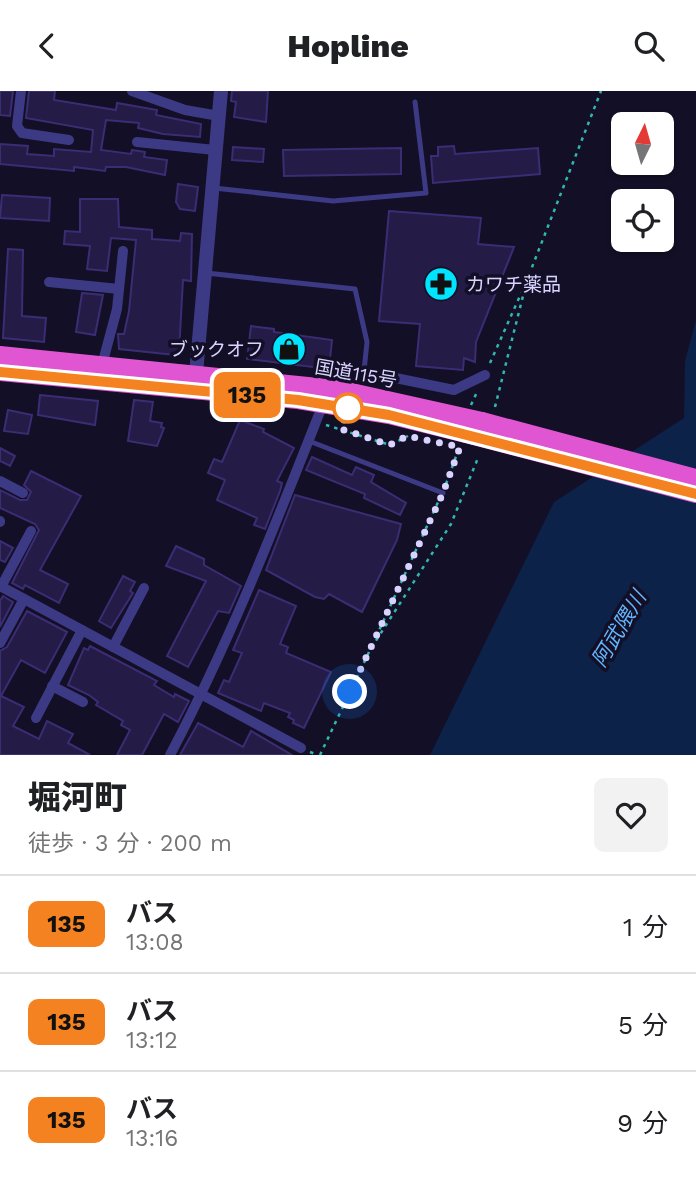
<!DOCTYPE html>
<html lang="ja">
<meta charset="utf-8">
<style>
body{margin:0;font-family:"Work Sans","Noto Sans JP",sans-serif;background:#f2f2f2;color:#202124;height:100vh;display:flex;flex-direction:column;font-size:26px;white-space:nowrap}
*{box-sizing:border-box;margin:0}
p{font-size:23px;color:#757577}
.icon{flex:none;width:38px;height:38px;fill:none;stroke:currentColor;stroke-width:2;stroke-linecap:round;stroke-linejoin:round}
.map{position:relative;height:664px;overflow:hidden}
.panel{display:flex;flex-direction:column;background:#fff;flex:1}
.panel>*{flex:none}
.badge{padding:0 14px;border-radius:10px;font-size:24px;line-height:46px}
.needle{width:46px;rotate:5deg}
.controls{position:absolute;left:611px;top:21px;display:grid;gap:14px}
.controls a{display:grid;place-items:center;width:63px;height:63px;border-radius:10px;background:#fff;box-shadow:0 2px 5px #0004;font-size:35px}
.you{position:absolute;width:35px;height:35px;margin:-18px;border:5px solid #fff;border-radius:50%;background:#1a73e8;box-shadow:0 0 0 10px #1a73e833}
.map>.badge{position:absolute;translate:-50% -50%;box-shadow:0 0 0 4px #fff}
.round{display:grid;place-items:center;flex:none;width:74px;height:74px;border-radius:10px;background:#f2f2f2}
.headline{display:flex;align-items:center;justify-content:space-between;height:119px;padding:0 28px}
h1{font-size:33px;font-weight:800;line-height:52px}
ul{padding:0;list-style:none}
li{display:flex;align-items:center;gap:21px;height:98px;padding:0 28px;border-top:2px solid #e0e0e0}
li div{flex:1}
li b{display:block;font-size:26px}
li em{font-style:normal}
li .badge{min-width:77px;font-weight:700;text-align:center}
header{display:flex;justify-content:space-between;align-items:center;height:91px;padding:0 28px;background:#fff;font-size:32px;font-weight:800}
.map>svg:first-child{display:block}
.water{fill:#0c2248}
.building{fill:#241b47;stroke:#3b2d73;stroke-width:2}
.lines{fill:none;stroke-linecap:round;stroke-linejoin:round}
.path{stroke:#2fb8b0;stroke-width:2.5;stroke-dasharray:3.5 5;stroke-linecap:butt}
.service{stroke:#3d3a85;stroke-width:5}
.minor{stroke:#3d3a85;stroke-width:10}
.tertiary{stroke:#3d3a85;stroke-width:14}
.trunk{stroke:#e055d1;stroke-width:18}
.trunk-bridge{stroke:#e055d1;stroke-width:18}
.line-casing{stroke:#fff;stroke-width:16}
.line{stroke:#f58220;stroke-width:10}
.walk{stroke:#d9d4ff;stroke-width:7;stroke-dasharray:0 12.6}
.stop-dot{fill:#fff;stroke:#f58220;stroke-width:3.5}
.labels{text-anchor:middle;stroke-width:7;stroke-linejoin:round;paint-order:stroke}
.poi-label{font-size:19px;fill:#d9d4ff;stroke:#130f26;text-anchor:start}
.street-label{font-size:19px;fill:#d9d4ff;stroke:#130f26}
.water-label{font-size:21px;font-style:italic;fill:#62b6ff;stroke:#130f26}
</style>
<header><svg class="icon" aria-label="back" viewBox="0 0 24 24"><path d="M15 5l-7 7 7 7"/></svg>Hopline<svg class="icon" aria-label="search" viewBox="0 0 24 24"><circle cx="10" cy="10" r="6"/><path d="M15 15l6 6"/></svg></header>
<div class="map">
<svg width="696" height="664" viewBox="0 0 696 664">
<rect width="100%" height="100%" fill="#130f26"/>
<path class="water" d="M696,229v435h-266l124,-253 130,-84 1,-57z"/>
<g class="building">
<path d="M0,0h13l-3,25 -10,-1z"/>
<path d="M29,0h26l-1,9 62,10 1,-7 40,7 -1,5 45,9 -1,13 -37,-3 -25,-6 1,-5 -33,-3 -5,30 30,4 1,-4 13,2 -1,5 23,3 -2,15 -39,-8h-20l-1,4 -31,-4v4l-74,-7v-20l28,2 -1,8 27,2v-7l37,3 2,-22 -67,-12z"/>
<path d="M232,0h36l-2,31 -32,-5 2,-15 -5,-1z"/>
<path d="M454,55l1,8 83,-6 2,26 -107,9 -2,-27h7v-9z"/>
<path d="M233,56l31,2 -1,13 -31,-2z"/>
<path d="M401,57v26l-117,2 -1,-26z"/>
<path d="M178,93l20,3 -3,24 -15,-2 -4,-7z"/>
<path d="M2,104l48,3 -1,23 -49,-3z"/>
<path d="M80,108h38l1,28 33,3v9l28,2 1,-8 11,1 -1,47 -8,-1 -4,72 -4,3 -56,-6 -1,-15h6l5,-23 7,-71 -25,-2 -4,33 -20,-2 3,-23 -26,-2 1,-13 15,1z"/>
<path d="M389,120l92,7 -3,26 36,3 -38,95 -1,20 -11,-4 -1,12 -47,-4 4,-42 -41,-3z"/>
<path d="M8,158l15,1 -1,66 24,2 -2,24 -41,-4z"/>
<path d="M82,202l21,2 -8,40 -19,-3z"/>
<path d="M251,235l23,3v3l58,8 -3,29 -82,-10z"/>
<path d="M40,304l58,6 -3,24 -57,-10z"/>
<path d="M134,309l19,2 -3,19 12,2 -1,4 3,1 -7,18 -29,-5z"/>
<path d="M8,319l24,5 -4,19 -24,-3z"/>
<path d="M240,329l24,9 -1,3 31,16 -17,33 5,2 -2,8 -15,38 -11,-4 3,-7 -40,-18 8,-20 -17,-7 6,-14 8,3z"/>
<path d="M0,357l15,8 -5,10 -10,-5z"/>
<path d="M312,366l40,18 4,-8 18,8 -3,7 35,21 -6,12 -36,-17 1,-4 -59,-24z"/>
<path d="M31,380l50,25 -41,74 28,14 -9,19 -34,-18 -2,4 -11,-6 27,-53 -4,-6 -35,-16v-18l20,10h7l4,-8 -7,-7z"/>
<path d="M295,404l106,29 -4,16 -35,72 -33,-18 -5,5 -9,-2 -49,-27z"/>
<path d="M0,450l13,7 -8,14 -5,-2z"/>
<path d="M176,455l28,13v6l37,21 -12,27 -11,-2 -30,56 -21,-11 39,-75 -40,-15z"/>
<path d="M123,485l12,6 -5,9 3,2 -22,35 -12,-7z"/>
<path d="M259,499l37,16 -16,38 8,3 -2,6 45,19 -27,56 -11,-5 1,-3 -6,-3 2,-4 -26,-10 -3,8 -43,-18 6,-13 5,2 13,-29 -9,-3z"/>
<path d="M3,505l10,6 -13,25v-26z"/>
<path d="M27,520l40,21 -22,41 -24,-13 -20,36 23,11 -11,19 26,13 8,-18 26,13 -5,9 22,12h-90v-104l7,-4z"/>
<path d="M90,555l67,35 -3,4 20,12 1,-3 14,7 -11,21 -14,-8 -22,41h-25l13,-25 -9,-5 2,-4 -27,-16 2,-3 -9,-7 -21,-10 16,-37 4,2z"/>
<path d="M198,632l45,24 8,-16 41,24h-112z"/>
</g>
<g class="lines">
<g class="path">
<path d="M490,272l33,-74"/>
<path d="M471,314l6,-13"/>
<path d="M495,316l32,-127 74,-189"/>
<path d="M326,334l64,20 18,-9"/>
<path d="M446,393l13,-36"/>
<path d="M376,546l63,-137"/>
<path d="M310,661l8,3"/>
<path d="M320,664l50,-105 81,-126 27,-66"/>
</g>
<g class="service">
<path d="M214,97l119,13 93,-8 -11,-91"/>
<path d="M206,182l149,16 12,53 -3,29"/>
<path d="M309,350l134,52"/>
</g>
<g class="minor">
<path d="M21,0l-4,35 5,7 47,7"/>
<path d="M132,0l53,19 34,6"/>
<path d="M137,51l78,8"/>
<path d="M49,191l70,7"/>
<path d="M102,274l15,-56 6,-58"/>
<path d="M338,298l4,-22 112,23 31,-15"/>
<path d="M0,390l23,12"/>
<path d="M0,431v-1"/>
<path d="M0,495l301,162"/>
<path d="M1,496l30,-56"/>
<path d="M0,552l24,-44"/>
<path d="M113,556l31,-59"/>
<path d="M52,595l31,16"/>
<path d="M36,627l46,-88"/>
<path d="M170,664c60,-113 106,-232 153,-351"/>
</g>
<path class="tertiary" d="M195,294l26,-294"/>
<g class="trunk">
<path d="M0,264l338,34 144,32"/>
<path d="M0,281l298,28 91,15 85,21"/>
</g>
<g class="trunk-bridge">
<path d="M482,330l214,57"/>
<path d="M474,345l222,58"/>
</g>
</g>
<g class="lines">
<g class="line-casing">
<path id="line" d="M0,281l298,28 91,15 307,79"/>
</g>
<use href="#line" class="line"/>
<path class="walk" d="M348,317l-7,21 49,16 17,-9 53,11 -17,46 -93,199"/>
</g>
<defs>
<g id="pharmacy-disc" transform="scale(1.75)"><circle r="9.5" fill="#00e5ff" stroke="#130f26"/><path d="M-2-6h4v4h4v4h-4v4h-4v-4h-4v-4h4Z" fill="#111"/></g>
<g id="shop-disc" transform="scale(1.75)"><circle r="9.5" fill="#00e5ff" stroke="#130f26"/><path d="M-5-2.5h2.3a2.7 3.5 0 0 1 5.4 0H5L5.5 6h-11ZM-1.5-2.5h3a1.5 2.3 0 0 0-3 0Z" fill="#111"/></g>
</defs>
<g fill-rule="evenodd">
<use href="#pharmacy-disc" x="441" y="193"/>
<use href="#shop-disc" x="289" y="258"/>
</g>
<circle class="stop-dot" cx="348" cy="317" r="14"/>
<g class="labels">
<g class="poi-label">
<text x="466" y="200">カワチ薬品</text>
<text x="264" y="265" text-anchor="end">ブックオフ</text>
</g>
<g class="street-label">
<text transform="translate(356 282) rotate(10)" y="7">国道115号</text>
</g>
<g class="water-label">
<text transform="translate(619 538) rotate(-59)" y="7">阿武隈川</text>
</g>
</g>
</svg>
<div class="controls">
<a><svg class="needle" viewBox="-14 -14 28 28"><path d="M0-13l5 13h-10z" fill="#e53935"/><path d="M0 13l5-13h-10z" fill="#757577"/></svg></a>
<a><svg class="icon" aria-label="locate" viewBox="0 0 24 24"><circle cx="12" cy="12" r="6"/><path d="M12 2v4M12 18v4M2 12h4M18 12h4"/></svg></a>
</div>
<div class="you" style="left:350px;top:601px"></div>
<b class="badge" style="left:247px;top:304px;background:#f58220;color:#111">135</b>
</div>
<section class="panel">
<div class="headline"><div><h1>堀河町</h1><p>徒歩 · 3 分 · 200 m</p></div><a class="round"><svg class="icon" aria-label="heart" viewBox="0 0 24 24"><path d="M12 20l-8-8c-3-5 5-10 8-4 3-6 11-1 8 4z"/></svg></a></div>
<ul>
<li><span class="badge" style="background:#f58220;color:#111">135</span><div><b>バス</b><p>13:08</p></div><em>1 分</em></li>
<li><span class="badge" style="background:#f58220;color:#111">135</span><div><b>バス</b><p>13:12</p></div><em>5 分</em></li>
<li><span class="badge" style="background:#f58220;color:#111">135</span><div><b>バス</b><p>13:16</p></div><em>9 分</em></li>
</ul>
</section>
